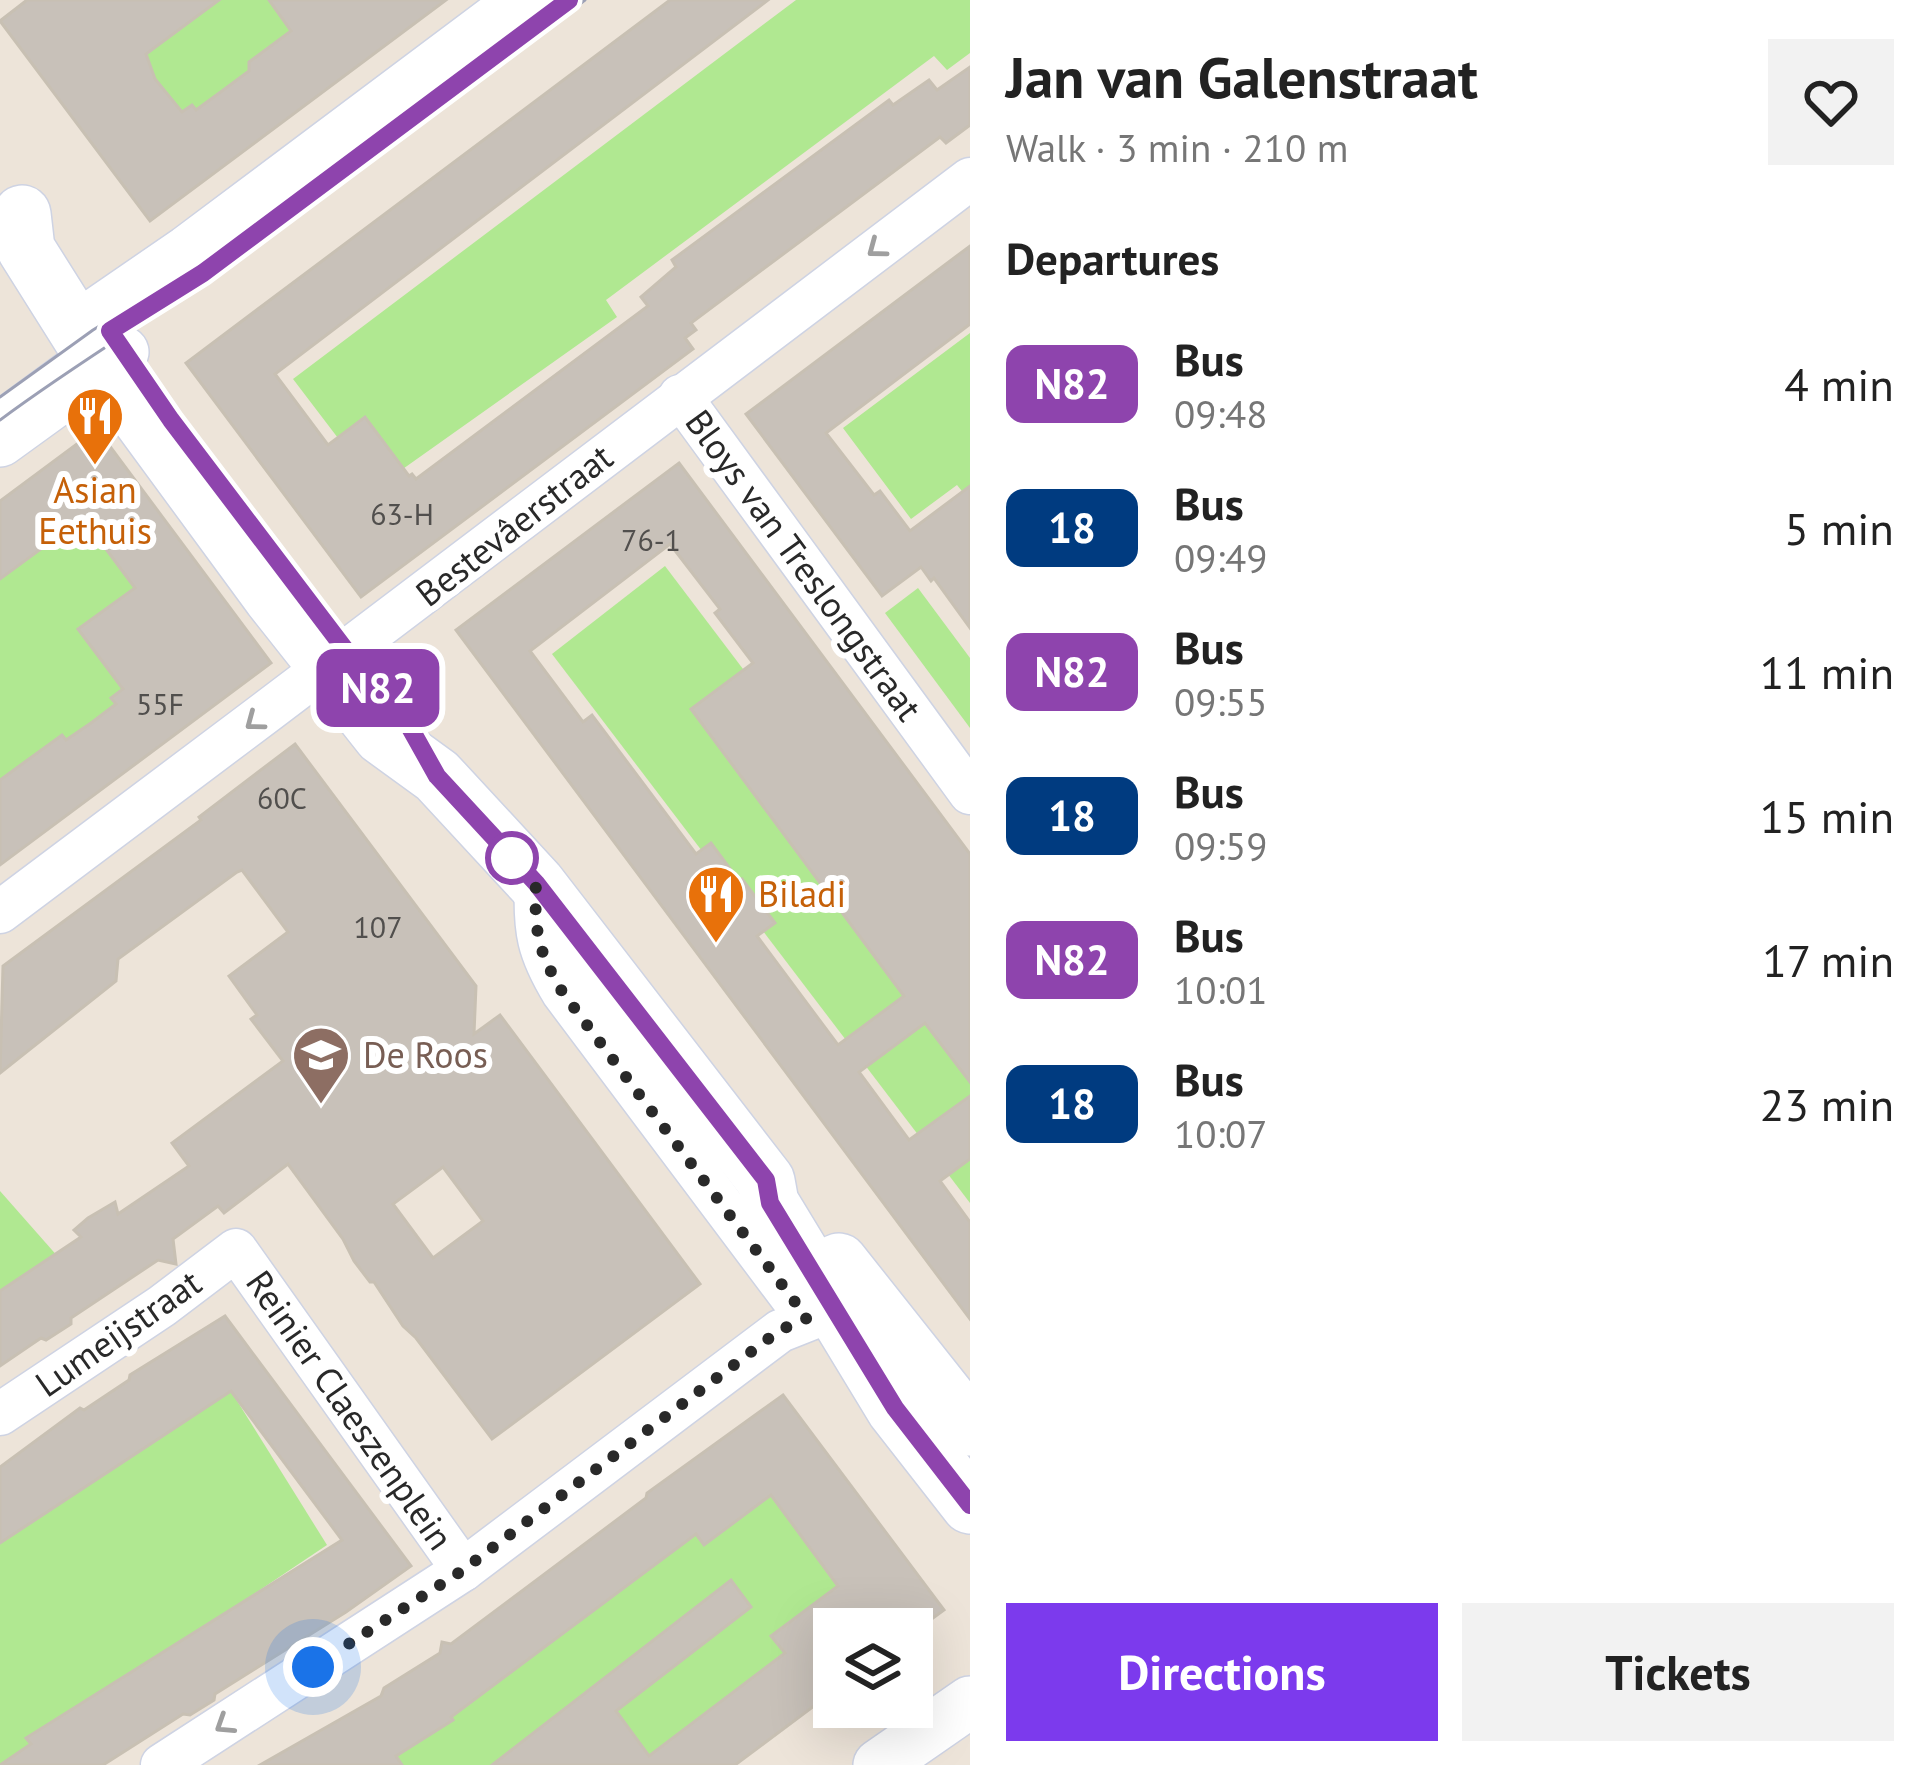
<!DOCTYPE html>
<meta charset="utf-8">
<style>
body{margin:0;font-family:"PT Sans",sans-serif;background:#f2f2f2;color:#222;height:100vh;display:flex;flex-direction:column;font-size:45px;white-space:nowrap}
*{box-sizing:border-box;margin:0}
p{font-size:39px;color:#767676}
.icon{flex:none;width:66px;height:66px;fill:none;stroke:currentColor;stroke-width:2;stroke-linecap:round;stroke-linejoin:round}
.map{position:relative;flex:1;overflow:hidden}
.side{display:flex;flex-direction:column;background:#fff;width:960px}
.side>*{flex:none}
.badge{padding:0 24px;border-radius:18px;font-size:42px;line-height:78px}
.controls{position:absolute;left:813px;top:1608px;display:grid;gap:24px}
.controls a{display:grid;place-items:center;width:120px;height:120px;border-radius:0px;background:#fff;box-shadow:0 12px 48px #0002;font-size:60px}
.you{position:absolute;width:60px;height:60px;margin:-30px;border:9px solid #fff;border-radius:50%;background:#1a73e8;box-shadow:0 0 0 18px #1a73e833}
.map>.badge{position:absolute;translate:-50% -50%;box-shadow:0 0 0 6px #fff}
h2{padding:0 36px;font-size:45px;line-height:108px}
.round{display:grid;place-items:center;flex:none;width:126px;height:126px;border-radius:0px;background:#f2f2f2}
.headline{display:flex;align-items:center;justify-content:space-between;height:204px;padding:0 36px}
h1{font-size:57px;font-weight:700;line-height:90px}
.button{display:flex;gap:24px;margin-top:auto;padding:24px 36px}
.button a{flex:1;height:138px;border-radius:0px;background:#7c3aed;color:#fff;font-size:48px;font-weight:700;line-height:138px;text-align:center}
.button a+a{background:#f2f2f2;color:#222}
ul{padding:0;list-style:none}
li{display:flex;align-items:center;gap:36px;height:144px;padding:0 36px}
li div{flex:1}
li b{display:block;font-size:45px}
li em{font-style:normal}
li .badge{min-width:132px;font-weight:700;text-align:center}
main{display:flex;flex:1;min-height:0}
.map>svg:first-child{display:block}
.green{fill:#b0e891}
.building{fill:#c8c1b9;stroke:#c8c0b3;stroke-width:3;fill-rule:evenodd}
.lines{fill:none;stroke-linecap:round;stroke-linejoin:round}
.service-casing{stroke:#ced3e3;stroke-width:24}
.minor-casing{stroke:#ced3e3;stroke-width:45}
.tertiary-casing{stroke:#ced3e3;stroke-width:54}
.secondary-casing{stroke:#ced3e3;stroke-width:60}
.service{stroke:#fff;stroke-width:21}
.minor{stroke:#fff;stroke-width:42}
.tertiary{stroke:#fff;stroke-width:51}
.secondary{stroke:#fff;stroke-width:57}
.tram{stroke:#9ca0b5;stroke-width:3}
.oneway{stroke:#9f9f9f}
.line-casing{stroke:#fff;stroke-width:27}
.line{stroke:#8e44ad;stroke-width:18}
.walk{stroke:#292929;stroke-width:12;stroke-dasharray:0 21.6}
.stop-dot{fill:#fff;stroke:#8e44ad;stroke-width:6}
.labels{text-anchor:middle;stroke-width:12;stroke-linejoin:round;paint-order:stroke}
.number-label{font-size:30px;fill:#514f4d}
.food-label{font-size:36px;fill:#c56008;stroke:#fff}
.street-label{font-size:36px;fill:#292929;stroke:#fff}
.education-label{font-size:36px;fill:#785e54;stroke:#fff;text-anchor:start}
</style>
<main>
<div class="map">
<svg width="970" height="1765" viewBox="0 0 970 1765">
<rect width="100%" height="100%" fill="#ede4d9"/>
<g class="green">
<path d="M96,0h292l-251,192z"/>
<path d="M796,0h174v53l-23,17 -13,-14 -328,244 11,17 -241,171 -83,-109z"/>
<path d="M970,333v168l-13,-16 -46,34 -68,-91z"/>
<path d="M71,498l121,168 -192,143v-257z"/>
<path d="M665,566l305,403v234l-418,-549z"/>
<path d="M918,588l52,70v70l-85,-115z"/>
<path d="M0,1191l67,76 -67,47z"/>
<path d="M221,1375l106,170 -327,220v-244z"/>
<path d="M785,1457l116,134 -67,38 -169,136h-331z"/>
</g>
<g class="building">
<path d="M27,0h192l-73,54 9,25 27,33 10,-7 4,5 26,-19 27,-20v-9l42,-31 -22,-31h177l-296,221 -150,-200z"/>
<path d="M670,0h98l-493,374 53,71 37,-28 44,59 3,-2 4,5 232,-173 -7,-9 35,-30 -4,-7 217,-160 4,5 36,-25 8,10 33,-23v58l-24,18 -6,-6 -249,186 5,7 -11,8 8,11 -332,248 -175,-234z"/>
<path d="M970,246v78l-144,109 48,62 6,-4 30,40 60,-45v142l-36,-50 -3,3 -10,-14 -39,29 -136,-182z"/>
<path d="M97,429l174,234 -271,202v-85l62,-45 4,5 25,-17 25,-19 -5,-6 12,-9 -45,-60 57,-41 -52,-70 -83,61v-78z"/>
<path d="M679,463l291,391v228l-45,-59 -66,49 50,68 61,-44v63l-30,22 30,41v97l-514,-689zM670,544l50,65 -5,4 38,50 -62,46 213,287 -66,49 -81,-109 18,-13 -33,-44 -3,2 -28,-38 -15,11 -104,-139 -9,7 -53,-71z"/>
<path d="M295,744l181,242 -2,48 26,-19 200,269 -208,155 -76,-101 -13,-12 -29,-44h-4l-16,-21 -11,-22 -55,-75 -64,49 -6,-7 -45,33 3,25 -18,-4 -87,58v6l-25,16 -5,-2 -41,28v-75l81,-54 -7,-7 14,-12 27,-16 3,12 71,-48 -17,-23 111,-82 -32,-42 6,-4 -28,-39 59,-44 -46,-62 -5,2 -119,87 -2,22 -116,92 3,-107 198,-146 -2,-3zM443,1167l40,54 -50,37 -40,-54z"/>
<path d="M225,1316l186,250 -65,46 -131,82 -1,6 -24,15 -7,-1 -80,51h-103l31,-21 -5,-6 316,-198 -111,-149 -231,152v-76l80,-59 4,2 45,-30 1,-5z"/>
<path d="M783,1395l161,215 -26,19h-84v62l-99,74h-243l239,-185 20,27 -135,104 33,45 136,-103 -14,-17 67,-50 -67,-91 -67,50 -8,-11 -245,183 2,3 -57,36 6,9h-142l121,-69 3,-8 56,-35 2,-11 9,2 195,-146 1,-5z"/>
</g>
<g class="lines">
<g class="service-casing">
<g id="service">
<path d="M154,304l49,-31 366,-273"/>
<path d="M0,410l87,-64"/>
</g>
</g>
<g class="minor-casing">
<g id="minor">
<path d="M680,396l290,397"/>
<path d="M536,883c-2,48 2,69 27,110l244,325"/>
<path d="M0,912c325,-242 645,-490 970,-733"/>
<path d="M0,1414l162,-108 74,-56 227,320"/>
<path d="M162,1765l301,-195 317,-239 53,-21 26,2"/>
</g>
</g>
<g class="tertiary-casing">
<g id="tertiary">
<path d="M76,328l112,-77 335,-251"/>
<path d="M0,441l123,-89"/>
<path d="M879,1765l91,-63"/>
</g>
</g>
<g class="secondary-casing">
<g id="secondary">
<path d="M22,214l4,35 56,89 190,259 110,139 55,40 99,107 230,298 4,22 125,206 75,96"/>
<path d="M839,1262l131,165"/>
</g>
</g>
<use href="#service" class="service"/>
<use href="#minor" class="minor"/>
<use href="#tertiary" class="tertiary"/>
<use href="#secondary" class="secondary"/>
<g class="tram">
<path d="M0,397l93,-67 117,-72 342,-258"/>
<path d="M0,420c83,-62 172,-113 256,-174 111,-80 220,-164 329,-246"/>
</g>
</g>
<defs><path id="oneway-chevron" d="M-2-3.5L2.5 0L-2 3.5" fill="none" stroke-width="1.6" stroke-linecap="round" stroke-linejoin="round" transform="scale(3)"/></defs>
<g class="oneway">
<use href="#oneway-chevron" transform="translate(876 249) rotate(143)"/>
<use href="#oneway-chevron" transform="translate(254 722) rotate(143)"/>
<use href="#oneway-chevron" transform="translate(224 1725) rotate(147)"/>
</g>
<g class="lines">
<g class="line-casing">
<path id="line" d="M569,0l-366,273 -93,58 61,89 176,232 57,65 33,59 99,107 230,297 4,23 125,205 75,97"/>
</g>
<use href="#line" class="line"/>
<path class="walk" d="M313,1667l150,-97 317,-240 27,-12 -244,-325c-25,-41 -29,-62 -27,-110l-24,-25"/>
</g>
<defs>
<g id="restaurant-pin" transform="scale(3)"><path d="M0 17L-7.5 6A9.5 9.5 0 1 1 7.5 6Z" fill="#e8710a" stroke="#fff"/><path d="M-5-6h1v4h1v-4h1v4h1v-4h1v5L-1.5 .5V6h-2V.5L-5-1ZM5-6V6H3V1.5H1.5Q1.5-4 5-6Z" fill="#fff"/></g>
<g id="school-pin" transform="scale(3)"><path d="M0 17L-7.5 6A9.5 9.5 0 1 1 7.5 6Z" fill="#8d6e63" stroke="#fff"/><path d="M0-5L7-2L0 1L-7-2ZM-4 1L0 2.5L4 1V4Q0 6-4 4Z" fill="#fff"/></g>
</defs>
<g fill-rule="evenodd">
<use href="#restaurant-pin" x="95" y="416"/>
<use href="#restaurant-pin" x="716" y="894"/>
<use href="#school-pin" x="321" y="1055"/>
</g>
<circle class="stop-dot" cx="512" cy="858" r="24"/>
<g class="labels">
<g class="number-label">
<text x="402" y="525">63-H</text>
<text x="651" y="551">76-1</text>
<text x="160" y="715">55F</text>
<text x="282" y="809">60C</text>
<text x="378" y="938">107</text>
</g>
<g class="food-label">
<text x="95" y="503">Asian<tspan x="95" dy="41">Eethuis</tspan></text>
<text x="758" y="907" text-anchor="start">Biladi</text>
</g>
<g class="street-label">
<text transform="translate(514 525) rotate(-38)" y="13">Bestevâerstraat</text>
<text transform="translate(804 565) rotate(54)" y="13">Bloys van Treslongstraat</text>
<text transform="translate(118 1333) rotate(-35)" y="13">Lumeijstraat</text>
<text transform="translate(350 1410) rotate(55)" y="13">Reinier Claeszenplein</text>
</g>
<g class="education-label">
<text x="363" y="1068">De Roos</text>
</g>
</g>
</svg>
<div class="controls">
<a><svg class="icon" aria-label="layers" viewBox="0 0 24 24"><path d="M12 4l9 5-9 5-9-5zM3 14l9 5 9-5"/></svg></a>
</div>
<div class="you" style="left:313px;top:1667px"></div>
<b class="badge" style="left:378px;top:688px;background:#8e44ad;color:#fff">N82</b>
</div>
<section class="side">
<div class="headline"><div><h1>Jan van Galenstraat</h1><p>Walk · 3 min · 210 m</p></div><a class="round"><svg class="icon" aria-label="heart" viewBox="0 0 24 24"><path d="M12 20l-8-8c-3-5 5-10 8-4 3-6 11-1 8 4z"/></svg></a></div>
<h2>Departures</h2>
<ul>
<li><span class="badge" style="background:#8e44ad;color:#fff">N82</span><div><b>Bus</b><p>09:48</p></div><em>4 min</em></li>
<li><span class="badge" style="background:#003b80;color:#fff">18</span><div><b>Bus</b><p>09:49</p></div><em>5 min</em></li>
<li><span class="badge" style="background:#8e44ad;color:#fff">N82</span><div><b>Bus</b><p>09:55</p></div><em>11 min</em></li>
<li><span class="badge" style="background:#003b80;color:#fff">18</span><div><b>Bus</b><p>09:59</p></div><em>15 min</em></li>
<li><span class="badge" style="background:#8e44ad;color:#fff">N82</span><div><b>Bus</b><p>10:01</p></div><em>17 min</em></li>
<li><span class="badge" style="background:#003b80;color:#fff">18</span><div><b>Bus</b><p>10:07</p></div><em>23 min</em></li>
</ul>
<div class="button"><a>Directions</a><a>Tickets</a></div>
</section>
</main>
